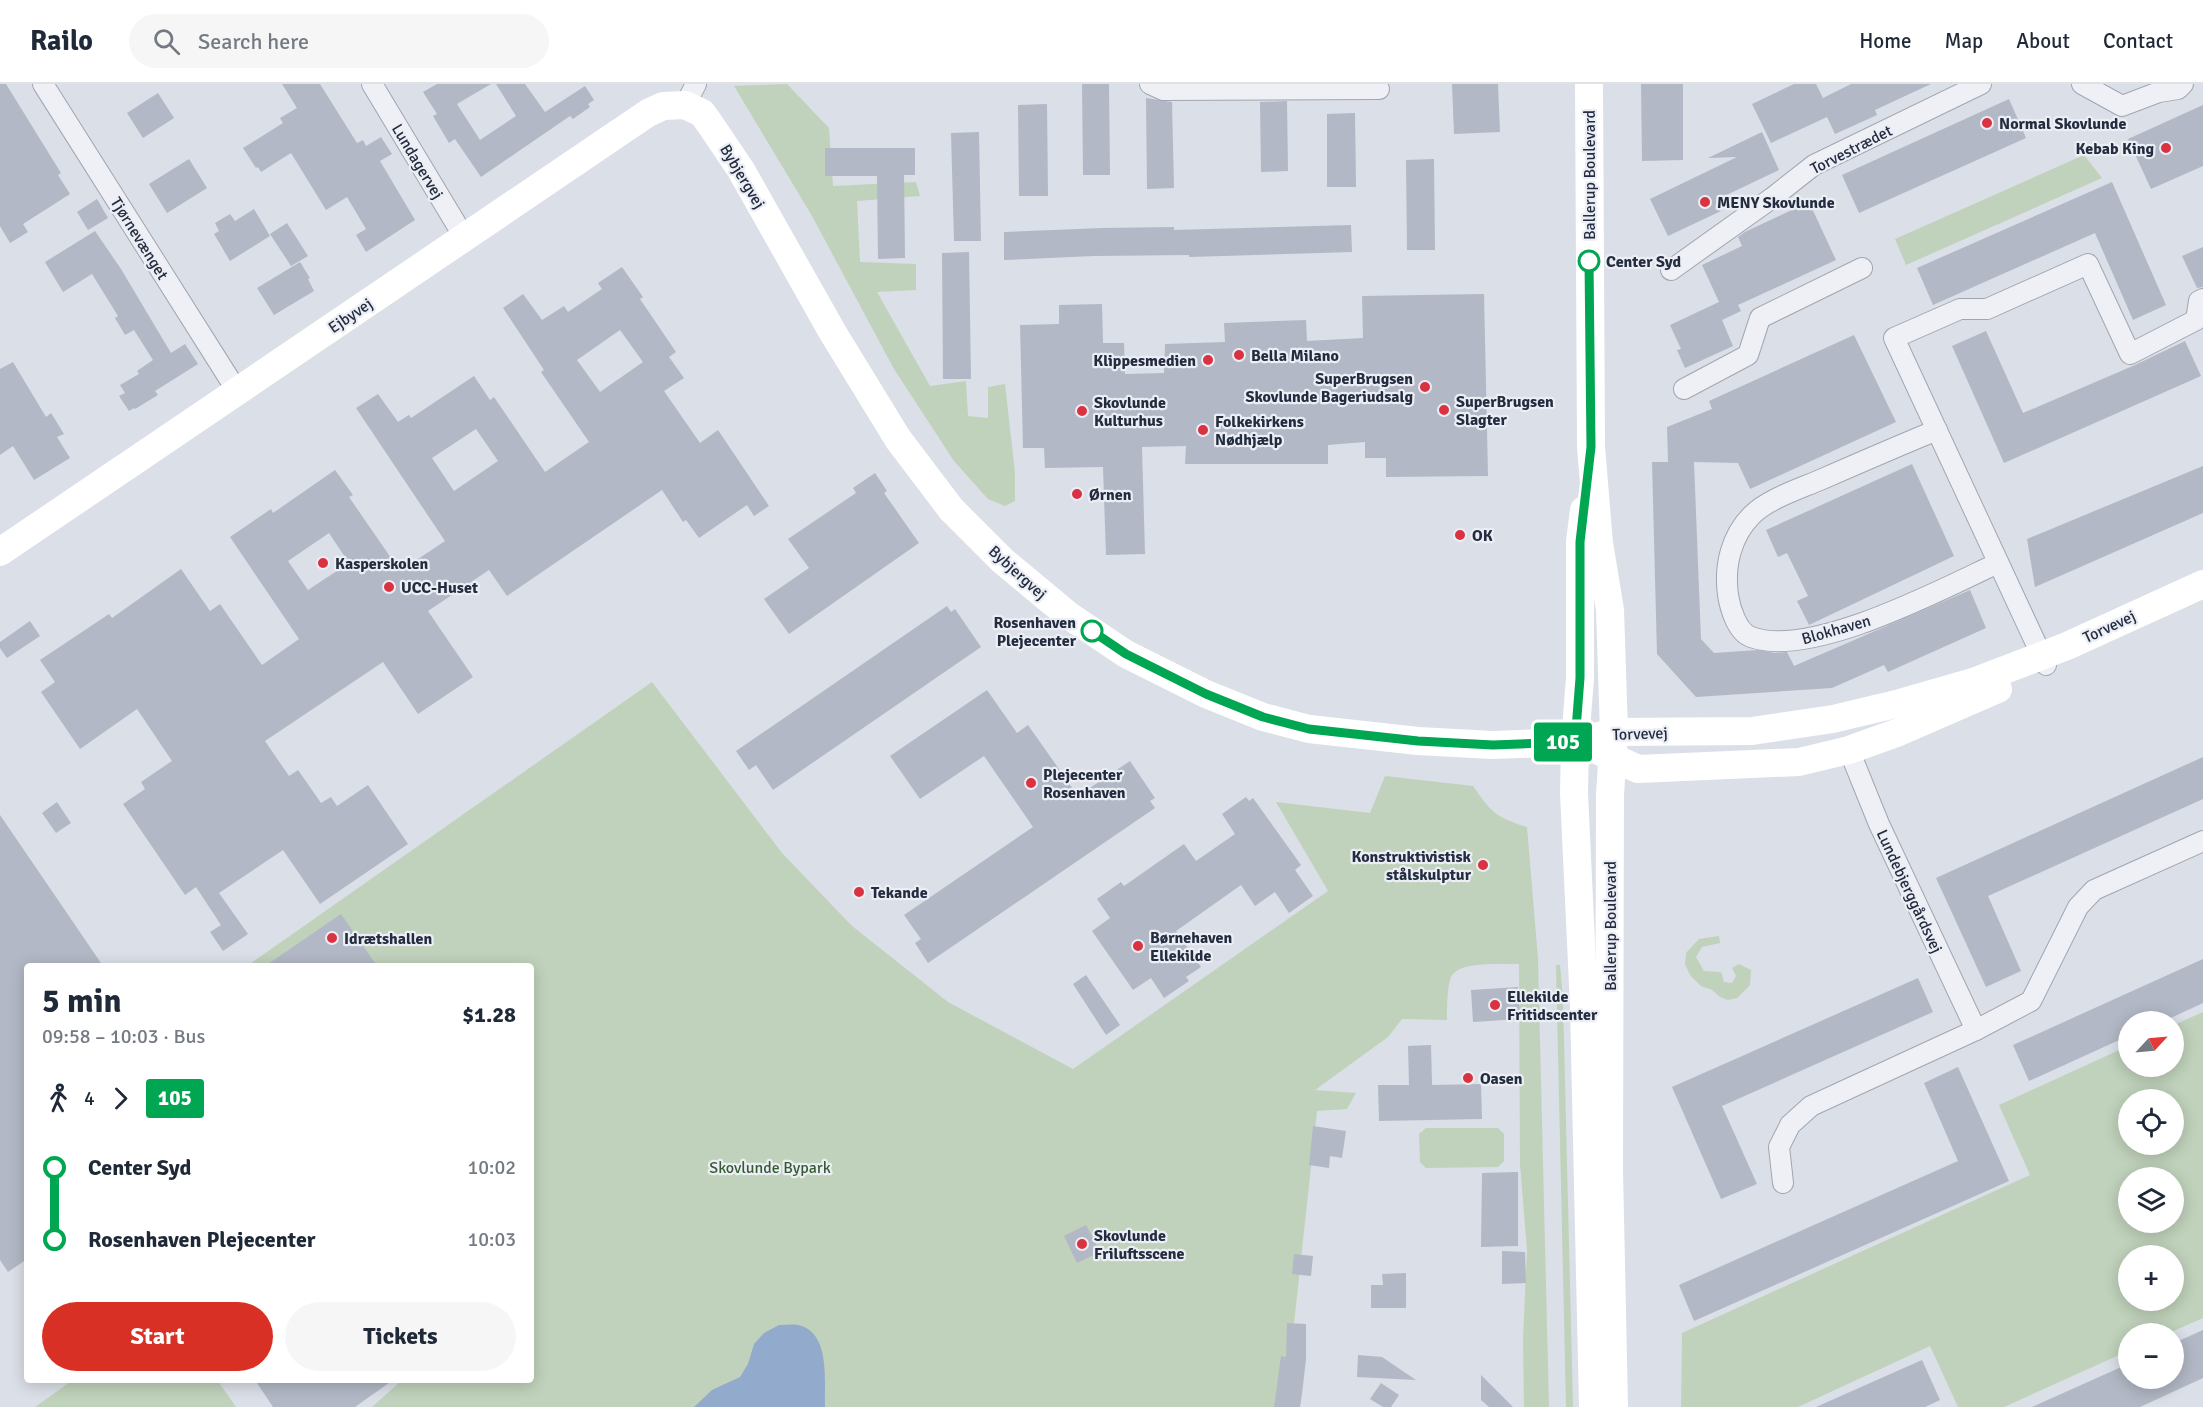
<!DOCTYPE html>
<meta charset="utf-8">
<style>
body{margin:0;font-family:Signika,sans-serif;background:#f6f6f7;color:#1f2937;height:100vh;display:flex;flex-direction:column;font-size:22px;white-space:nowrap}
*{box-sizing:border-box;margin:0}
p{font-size:20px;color:#747a83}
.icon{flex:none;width:33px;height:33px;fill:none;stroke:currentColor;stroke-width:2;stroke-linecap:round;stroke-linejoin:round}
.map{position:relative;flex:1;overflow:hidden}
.side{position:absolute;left:24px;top:879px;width:510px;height:420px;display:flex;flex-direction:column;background:#fff;border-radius:6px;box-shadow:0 3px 15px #0003}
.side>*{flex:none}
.badge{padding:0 12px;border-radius:4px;font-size:21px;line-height:39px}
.needle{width:39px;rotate:64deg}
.buttons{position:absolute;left:2118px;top:927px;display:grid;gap:12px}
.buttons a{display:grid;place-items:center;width:66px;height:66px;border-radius:50%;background:#fff;box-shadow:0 3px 15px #0003;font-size:30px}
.map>.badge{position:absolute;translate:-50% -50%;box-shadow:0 0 0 3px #fff}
.legs{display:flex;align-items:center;gap:9px;height:66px;padding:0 18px;font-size:20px}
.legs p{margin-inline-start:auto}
.head{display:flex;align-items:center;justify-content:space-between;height:102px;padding:0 18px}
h1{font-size:33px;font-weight:700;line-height:45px}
.button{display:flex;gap:12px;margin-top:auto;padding:12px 18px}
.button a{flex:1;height:69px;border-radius:36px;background:#d93025;color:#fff;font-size:24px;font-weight:700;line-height:69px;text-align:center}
.button a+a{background:#f6f6f7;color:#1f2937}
ul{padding:0 18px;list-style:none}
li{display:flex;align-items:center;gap:21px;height:72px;font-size:22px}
li i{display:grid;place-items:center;width:9px;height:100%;margin:0 8px;background:currentColor}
li i::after{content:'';width:15px;height:15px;margin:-8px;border:4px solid;border-radius:50%;background:#fff}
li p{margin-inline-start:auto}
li:first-child i{background:linear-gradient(#0000 50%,currentColor 0)}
li:last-child i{background:linear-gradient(currentColor 50%,#0000 0)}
header{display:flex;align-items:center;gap:36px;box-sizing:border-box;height:84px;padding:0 30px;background:#fff;border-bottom:2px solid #e0e1e3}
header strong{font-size:28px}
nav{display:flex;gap:33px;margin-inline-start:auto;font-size:21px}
.search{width:420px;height:54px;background:#f6f6f7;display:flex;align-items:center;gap:15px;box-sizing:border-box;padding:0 21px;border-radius:33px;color:#747a83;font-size:22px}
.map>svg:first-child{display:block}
.green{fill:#c0d2bb;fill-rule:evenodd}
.water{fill:#92aacb}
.building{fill:#b2b8c5;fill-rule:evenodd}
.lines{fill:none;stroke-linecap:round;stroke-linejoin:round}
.street-casing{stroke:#a0a6b1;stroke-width:22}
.street{stroke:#eef0f5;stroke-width:20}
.secondary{stroke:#fff;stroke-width:28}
.line-1-casing{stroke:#fff;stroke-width:14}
.line-1{stroke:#00a651;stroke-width:9}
.poi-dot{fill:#da3240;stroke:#ebeef5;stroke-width:2}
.stop-1-dot{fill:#fff;stroke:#00a651;stroke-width:3}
.labels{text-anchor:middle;stroke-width:4.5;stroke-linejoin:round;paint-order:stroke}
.poi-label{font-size:16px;font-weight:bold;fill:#242c3f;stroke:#ebeef5;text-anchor:start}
.street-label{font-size:16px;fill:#242c3f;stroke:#ebeef5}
.stop-label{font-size:16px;font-weight:bold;fill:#242c3f;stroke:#ebeef5;text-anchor:start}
.park-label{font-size:16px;fill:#355c30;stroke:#ebeef5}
</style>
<header>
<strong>Railo</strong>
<div class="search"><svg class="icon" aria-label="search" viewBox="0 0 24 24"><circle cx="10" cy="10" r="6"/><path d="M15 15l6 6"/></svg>Search here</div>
<nav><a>Home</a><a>Map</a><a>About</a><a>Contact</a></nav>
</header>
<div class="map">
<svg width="2203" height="1323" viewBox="0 0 2203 1323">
<rect width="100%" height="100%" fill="#dbdfe7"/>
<g class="green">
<path d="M787,0l42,44 4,58 83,-4 4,14 -63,5 3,61 56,2v26l-39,2 53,94 36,-5 2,35 20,2v-31l17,-3 10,89v28l-10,5 -17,-7 -34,-38 -60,-92 -82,-153 -78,-130z"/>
<path d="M2084,71l18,23 -196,87 -11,-26z"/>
<path d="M652,598l130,171 70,73 96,76 125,67 255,-178 -52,-89 94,11 15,-37 88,10c19,27 22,31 54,41l11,132 11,448h-25l-1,-67 4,-90 -7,-86 -1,-200c-17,1 -59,-4 -68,13 -4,9 -4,32 -4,43l-45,-1 -14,18 -73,53 41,3 -9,16 -30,2 -32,296h-913l30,-27h129v-414h-284z"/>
<path d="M1719,852l1,7 -18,4 -6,10 8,14 17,1 3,10 8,1 4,-7 -4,-8 7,-4 12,6 -1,15 -13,13 -9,2 -8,-3 -8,-7 -11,-4 -11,-11 -5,-11 1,-11 13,-14z"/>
<path d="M1556,881h4l3,34 10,408h-7z"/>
<path d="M2203,928v306l-34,15 -41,1v17l-124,56h-46l-28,-61 -132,61h-117l1,-74 348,-158 -31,-70 129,-59v20h46v-41zM2128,1016h46v44h-46zM2128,1094h46v44h-46zM2128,1172h46v44h-46z"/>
<path d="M1426,1044h72l6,6v27l-6,6 -72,1 -6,-6 -1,-28z"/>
<path d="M73,1296h144l19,27h-201z"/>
</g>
<path class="water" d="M779,1241c6,0 13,-1 19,0 33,7 26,56 27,82h-131l18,-17 28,-13 8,-13 6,-20 10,-11z"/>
<g class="building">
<path d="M0,0h6l55,89 -3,2 12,19 -47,30 5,8 -18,11 -10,-17z"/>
<path d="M282,0h38l37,59 6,-3 3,6 15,-9 11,17 -12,7 35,59 -49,32 -10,-17 10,-6 -19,-32 -21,13 -35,-57 -30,19 -3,-5 -2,1 -13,-20 40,-25 -3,-5 17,-10z"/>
<path d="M437,0h54l-34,20 23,36 36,-24 -20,-32h29l20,28 40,-26 9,14 -6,4 2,3 -17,12 -3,-3 -89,61 -26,-38 -6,4 -16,-27 4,-2 -14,-22z"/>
<path d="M1082,0h27l1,91h-27z"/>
<path d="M1452,0h46l2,48 -46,2z"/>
<path d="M1641,0h42v76l-41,1z"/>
<path d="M1794,0h22l7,14 28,-14h80l-56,26 2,5 -42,19 -8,-17 -56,26 -19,-39z"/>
<path d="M158,9l16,25 -31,20 -16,-25z"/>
<path d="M1146,14l26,4 2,86 -27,1z"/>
<path d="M2009,15l17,39 -167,75 -17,-38z"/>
<path d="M1287,17l1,70 -27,1 -1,-70z"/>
<path d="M1047,20l1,92h-29l-1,-91z"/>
<path d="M2203,21v61l-52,23 -23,-50z"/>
<path d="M1355,29l1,74h-29v-73z"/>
<path d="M979,48l2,109h-27l-3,-108z"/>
<path d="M1762,48l17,38 -63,30 5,11 -53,25 -18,-37 87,-42 -29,1z"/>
<path d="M825,64h90v27h-11l1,83 -27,1 -1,-83h-52z"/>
<path d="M189,75l18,29 -40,25 -18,-29z"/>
<path d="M1434,75l1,91h-28l-1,-90z"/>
<path d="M2112,98l54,123 -33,15 -38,-87 -162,72 -16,-37z"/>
<path d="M97,115l11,19 -20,12 -11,-18z"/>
<path d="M1809,118l27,58 -98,45 3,6 -19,9 11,26 -48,22 -8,-18 4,-1 -11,-24 49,-23 -17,-37 40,-19 -4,-9 7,-5z"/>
<path d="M254,125l16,27 -40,25 -16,-27 5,-3 -4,-8 15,-9 5,7z"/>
<path d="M287,139l21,33 -17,10 -21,-32z"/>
<path d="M1351,141l1,27 -163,5v-2l-95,1 -90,4v-28l98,-4 72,-1v3z"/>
<path d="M95,147l26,38 50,84 14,-9 13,20 -43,27 3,4 -23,14 -1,-1 -5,3 -10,-15 6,-3 -5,-8 19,-11 -2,-3 16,-11 -19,-30 -9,5 -10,-17 3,-2 -26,-42 -29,18 -18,-30z"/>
<path d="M2203,163v40l-6,1 -15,-32z"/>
<path d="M969,168l2,127h-28l-1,-126z"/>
<path d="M300,178l10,16 -2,1 6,12 -40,24 -17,-27z"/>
<path d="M622,183l21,30 -3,2 36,53 -7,5 15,21 -20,13 36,52 18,-13 51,76 -15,10 -7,-11 -48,33 -13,-18 -3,2 -21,-32 -155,106 -18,-26 -61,41 45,66 -55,37 -35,-52 -118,79 24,35 9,-6 23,33 10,-6 6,9 31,-21 40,59 -88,60 -37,-54 -64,43 29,41 -25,17 -13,-19 11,-7 -25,-38 -11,8 -62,-91 22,-15 -4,-7 31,-21 -35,-52 -57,40 -39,-57 14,-10 -15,-22 69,-46 3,4 69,-49 29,42 10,-7 42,61 37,-26 -69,-102 41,-28 2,4 62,-43 18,25 -4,2 51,74 45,-30 -89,-133 22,-14 20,28 11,-7 2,3 63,-42 16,24 4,-3 51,75 44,-30 -48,-70 3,-2 -41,-62 20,-14 19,26 22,-14 4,6 34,-23 -4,-6zM620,246l23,32 -43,30 -23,-32zM476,345l22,32 -44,30 -22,-33zM329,449l20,30 -41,27 -20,-29z"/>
<path d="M1484,210l4,182 -102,1v-19h-21v-16l-37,3v19h-143l1,-18 -44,1 3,107 -39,1 -3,-88 -58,1 -1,-20h-21l-3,-123 39,-1v-19l43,-1 1,39h21l1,31 39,-1 1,-29 60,-2 -1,-19 82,-3 1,21 56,-3 -1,-42z"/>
<path d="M1986,247l37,82 112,-48 50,-24 16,35 -197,87 -52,-117z"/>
<path d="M1854,251l42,87 -146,67 -12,-26 -44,-1 7,177 13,14 44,-3 17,3 12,-1 7,14 176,-76 16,38 -98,44 -4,-7 -52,23 -136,9 -39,-43 -5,-192h16l-1,-35 45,-18 -3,-8z"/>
<path d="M13,278l33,55 5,-4 13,21 -7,3 13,21 -36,22 -21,-34 -13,9v-86z"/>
<path d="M1912,380l42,92 -145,69 -12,-24 11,-5 -21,-43 -9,4 -12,-27z"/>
<path d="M2203,382v47l-168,74 -8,-48z"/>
<path d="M875,389l12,18 -3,2 35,50 -130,91 -25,-35 45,-31 -21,-29 68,-46 -3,-5z"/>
<path d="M947,522l4,6 4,-3 26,38 -208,143 -17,-25 -7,5 -13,-19z"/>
<path d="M30,537l10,15 -33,22 -7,-10v-6z"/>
<path d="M987,606l30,43 11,-8 50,71 52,-35 25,37 -5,3 5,7 -227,155 -13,-20 6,-4 -17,-24 129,-88 -49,-71 -64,43 -30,-43z"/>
<path d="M2203,673v42l-215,97 33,75 -35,16 -50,-109z"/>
<path d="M1246,713l3,4 4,-3 48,67 -6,5 18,26 -24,17 -14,-21 -20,14 -14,-21 -65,46 25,36 -15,10 3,4 -25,17 -13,-20 -18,12 -41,-59 18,-13 -13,-19 24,-17 3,4 60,-42 12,17 39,-27 -13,-20z"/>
<path d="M57,718l14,21 -15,10 -14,-20z"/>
<path d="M0,731l103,151h-76v293l-19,13 -8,-12z"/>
<path d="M341,830l36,52h-112z"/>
<path d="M2203,875v44l-41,19h-34v14l-99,45 -16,-36z"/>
<path d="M1086,891l34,50 -14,10 -33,-51z"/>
<path d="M1918,894l15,34 -211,94 35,78 -36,15 -49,-112z"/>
<path d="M1518,903l2,32 -47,3 -2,-32z"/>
<path d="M1431,961l1,40 49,-1 1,35 -103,2 -1,-36h31l-1,-39z"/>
<path d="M1958,983l51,114 -315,140 -15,-36 279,-124 -34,-78z"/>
<path d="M1313,1042l33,5 -4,27 -12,-2 -1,12 -20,-3z"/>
<path d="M1518,1088v74l-37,1 1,-74z"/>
<path d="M1086,1141l14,27 -23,11 -13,-27z"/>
<path d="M1502,1167l23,1 1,31 -24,1z"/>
<path d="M1294,1170l19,2 -2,20 -19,-2z"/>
<path d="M1406,1189v35h-35v-23h12l-1,-11z"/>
<path d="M1287,1239l19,1v35l-4,35 -2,13h-26l7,-51 5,1z"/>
<path d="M2203,1246v48l-63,29h-108l96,-43v14h46v-35z"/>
<path d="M1358,1271l24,2 34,23 -59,-3z"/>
<path d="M1922,1276l18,40 -15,7h-109z"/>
<path d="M1481,1291l32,32h-24l-8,-7z"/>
<path d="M255,1296h138l-38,27h-82z"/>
<path d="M1381,1299l18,12 -8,12h-8l-13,-8z"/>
</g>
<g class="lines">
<g class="street-casing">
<g id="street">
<path d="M43,0l194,307"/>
<path d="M372,0l92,153"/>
<path d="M1150,0l13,6 216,-1"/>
<path d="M2082,0l40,22 37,-14 19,-3 5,-5"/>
<path d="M685,21l11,-21"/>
<path d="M1671,186l101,-72 42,-33 167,-81"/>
<path d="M1684,305l64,-34 12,-37 102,-50"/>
<path d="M1937,346c-39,16 -78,33 -117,50 -21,9 -52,19 -68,35 -21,21 -28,51 -24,80 2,13 9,37 23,42 60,22 191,-48 247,-74"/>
<path d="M2046,581l-152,-327 66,-29h27l101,-45 42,90 66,-34 3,-19 4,-2"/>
<path d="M1849,666l30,74 97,206"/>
<path d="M1783,1099l-4,-36 11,-22 21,-19 165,-76 55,-29 47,-94 16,-17 109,-49"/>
</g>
</g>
<use href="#street" class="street"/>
<g class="secondary">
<path d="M1589,0l2,363 8,96 11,67 4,122 -4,63 -1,375 5,237"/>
<path d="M1584,426l-4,32v136l-5,64 -1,51 10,213 9,401"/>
<path d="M0,468l648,-439 15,-7 22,-1 17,8 8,11 31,46 92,163 65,106 53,70 52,52 65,54 58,39 80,40 57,23 46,12 109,12 75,4 82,-3 39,-10 138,-1 81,-12 67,-16 73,-21 94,-36 136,-62"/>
<path d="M1597,666l41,19 161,-7 50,-12 50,-18 99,-43"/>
</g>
</g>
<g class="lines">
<g class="line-1-casing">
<path id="line-1" d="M1092,547l34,23 80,40 57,23 46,12 109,12 75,4 82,-3 5,-64v-136l11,-95 -2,-186"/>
</g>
<use href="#line-1" class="line-1"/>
</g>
<g class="poi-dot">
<circle cx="1987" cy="39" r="6"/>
<circle cx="2166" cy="64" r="6"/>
<circle cx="1705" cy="118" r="6"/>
<circle cx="1239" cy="271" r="6"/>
<circle cx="1208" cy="276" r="6"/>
<circle cx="1425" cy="303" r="6"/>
<circle cx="1444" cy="326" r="6"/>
<circle cx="1082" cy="327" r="6"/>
<circle cx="1203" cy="346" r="6"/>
<circle cx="1077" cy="410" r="6"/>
<circle cx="1460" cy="451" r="6"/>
<circle cx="323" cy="479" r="6"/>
<circle cx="389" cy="503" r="6"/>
<circle cx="1031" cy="699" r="6"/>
<circle cx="1483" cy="781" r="6"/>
<circle cx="859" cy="808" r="6"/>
<circle cx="332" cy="854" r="6"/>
<circle cx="1138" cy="862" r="6"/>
<circle cx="1495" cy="921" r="6"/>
<circle cx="1468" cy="994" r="6"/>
<circle cx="1082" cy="1160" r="6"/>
</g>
<g class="stop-1-dot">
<circle cx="1589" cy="177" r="10"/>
<circle cx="1092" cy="547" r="10"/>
</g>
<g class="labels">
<g class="poi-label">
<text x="1999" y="45">Normal Skovlunde</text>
<text x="2154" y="70" text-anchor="end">Kebab King</text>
<text x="1717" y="124">MENY Skovlunde</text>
<text x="1251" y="277">Bella Milano</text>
<text x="1196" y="282" text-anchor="end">Klippesmedien</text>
<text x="1413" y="300" text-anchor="end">SuperBrugsen<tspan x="1413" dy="18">Skovlunde Bageriudsalg</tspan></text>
<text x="1456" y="323">SuperBrugsen<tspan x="1456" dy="18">Slagter</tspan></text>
<text x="1094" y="324">Skovlunde<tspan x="1094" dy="18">Kulturhus</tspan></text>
<text x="1215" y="343">Folkekirkens<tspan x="1215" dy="18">Nødhjælp</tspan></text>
<text x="1089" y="416">Ørnen</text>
<text x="1472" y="457">OK</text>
<text x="335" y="485">Kasperskolen</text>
<text x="401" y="509">UCC-Huset</text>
<text x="1043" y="696">Plejecenter<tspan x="1043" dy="18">Rosenhaven</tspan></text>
<text x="1471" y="778" text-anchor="end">Konstruktivistisk<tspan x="1471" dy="18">stålskulptur</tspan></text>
<text x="871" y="814">Tekande</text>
<text x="1150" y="859">Børnehaven<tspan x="1150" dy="18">Ellekilde</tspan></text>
<text x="344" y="860">Idrætshallen</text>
<text x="1507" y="918">Ellekilde<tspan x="1507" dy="18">Fritidscenter</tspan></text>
<text x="1480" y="1000">Oasen</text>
<text x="1094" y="1157">Skovlunde<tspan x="1094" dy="18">Friluftsscene</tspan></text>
</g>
<g class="street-label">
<text transform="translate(1851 65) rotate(-27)" y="6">Torvestrædet</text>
<text transform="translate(418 77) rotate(59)" y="6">Lundagervej</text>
<text transform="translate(1589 91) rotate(-90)" y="6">Ballerup Boulevard</text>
<text transform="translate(743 92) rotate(59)" y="6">Bybjergvej</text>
<text transform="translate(140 154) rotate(58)" y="6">Tjørnevænget</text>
<text transform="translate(350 231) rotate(-34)" y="6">Ejbyvej</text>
<text transform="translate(1018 488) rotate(42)" y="6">Bybjergvej</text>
<text transform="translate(2109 542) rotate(-25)" y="6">Torvevej</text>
<text transform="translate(1836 545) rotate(-16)" y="6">Blokhaven</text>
<text transform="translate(1640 649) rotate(-2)" y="6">Torvevej</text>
<text transform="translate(1910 807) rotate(65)" y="6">Lundebjerggårdsvej</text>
<text transform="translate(1610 842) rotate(-90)" y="6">Ballerup Boulevard</text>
</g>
<g class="stop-label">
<text x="1606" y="183">Center Syd</text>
<text x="1076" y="544" text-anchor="end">Rosenhaven<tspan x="1076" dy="18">Plejecenter</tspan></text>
</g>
<g class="park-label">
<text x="770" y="1089">Skovlunde Bypark</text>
</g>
</g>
</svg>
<div class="buttons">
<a><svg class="needle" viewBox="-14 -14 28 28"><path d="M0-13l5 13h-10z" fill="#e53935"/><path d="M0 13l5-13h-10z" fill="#747a83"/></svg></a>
<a><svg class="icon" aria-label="locate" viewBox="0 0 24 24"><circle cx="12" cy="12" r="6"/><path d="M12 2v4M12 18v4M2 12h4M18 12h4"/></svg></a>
<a><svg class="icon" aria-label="layers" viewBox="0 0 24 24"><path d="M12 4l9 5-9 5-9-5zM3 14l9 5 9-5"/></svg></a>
<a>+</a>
<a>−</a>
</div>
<b class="badge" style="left:1563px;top:658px;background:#00a651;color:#fff">105</b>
<section class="side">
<div class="head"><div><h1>5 min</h1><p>09:58 – 10:03 · Bus</p></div><b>$1.28</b></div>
<div class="legs"><svg class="icon" aria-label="walk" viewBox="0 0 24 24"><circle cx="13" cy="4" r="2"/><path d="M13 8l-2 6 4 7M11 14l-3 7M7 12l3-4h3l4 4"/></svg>4<svg class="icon" aria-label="forward" viewBox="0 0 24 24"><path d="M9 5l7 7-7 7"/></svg><b class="badge" style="background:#00a651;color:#fff">105</b></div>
<ul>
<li><i style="color:#00a651"></i><b>Center Syd</b><p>10:02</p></li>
<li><i style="color:#00a651"></i><b>Rosenhaven Plejecenter</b><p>10:03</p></li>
</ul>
<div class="button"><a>Start</a><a>Tickets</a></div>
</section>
</div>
